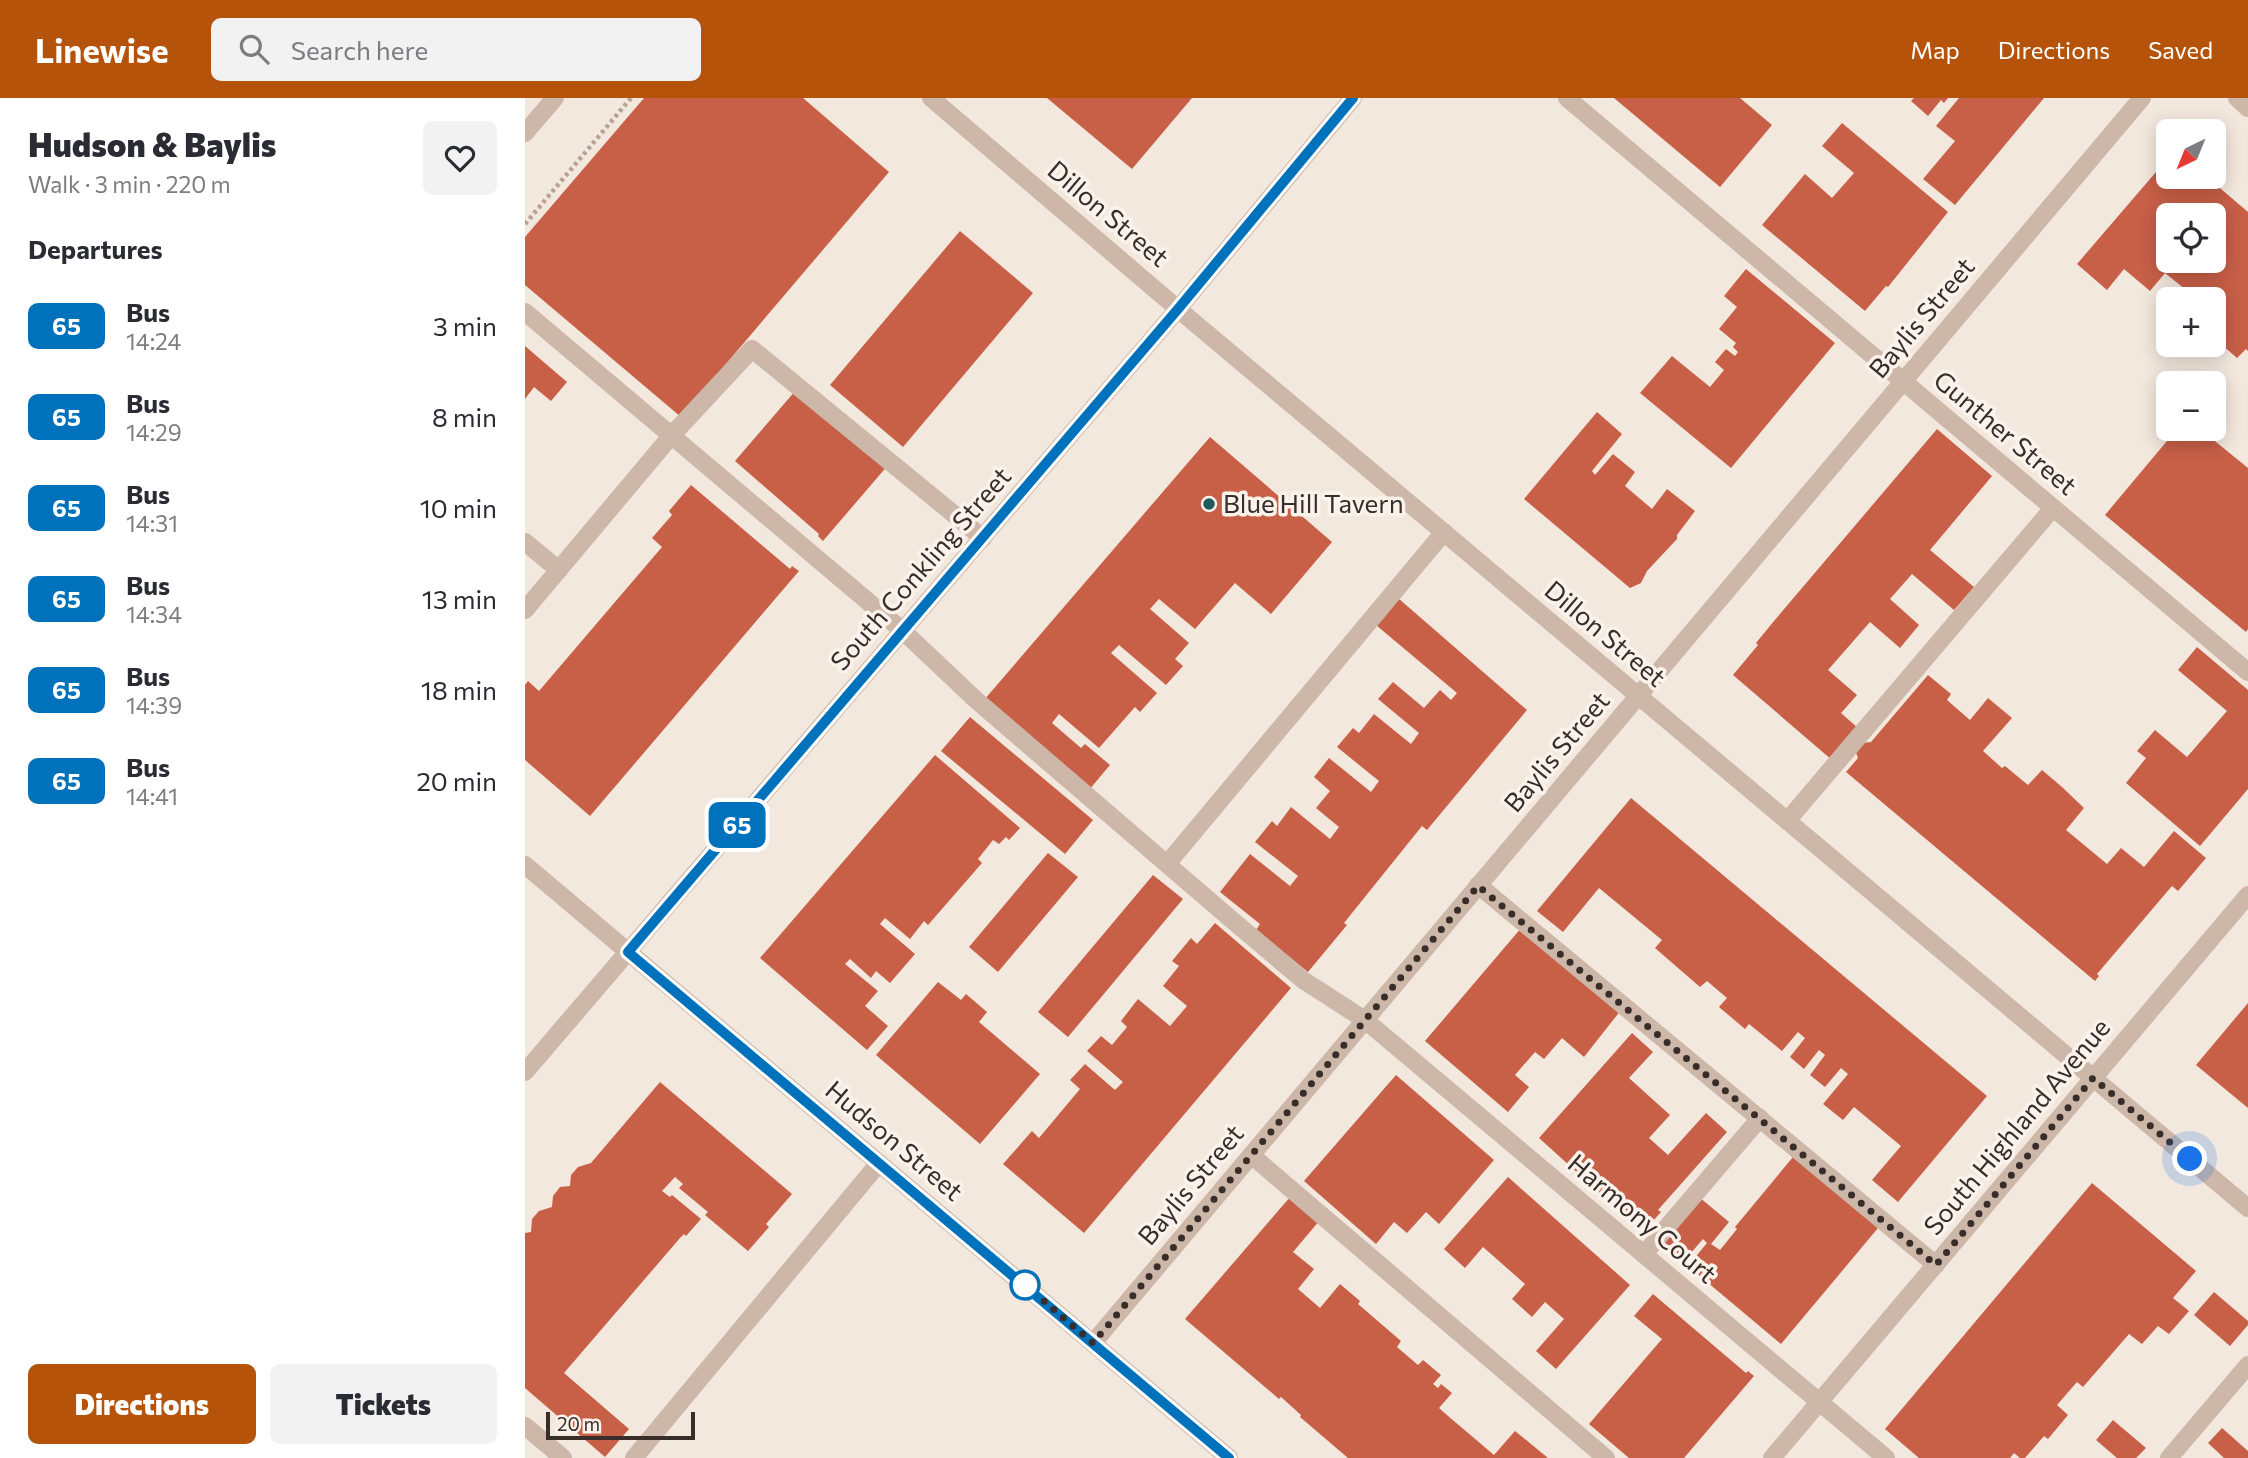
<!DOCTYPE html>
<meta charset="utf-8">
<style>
body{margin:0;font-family:Commissioner,sans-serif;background:#f2f2f3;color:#2b2b33;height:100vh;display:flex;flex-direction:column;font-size:26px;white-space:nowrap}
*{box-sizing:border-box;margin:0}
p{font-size:23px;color:#7c7c81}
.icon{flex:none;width:38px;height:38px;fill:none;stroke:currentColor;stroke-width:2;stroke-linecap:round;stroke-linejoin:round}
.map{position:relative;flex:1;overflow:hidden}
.panel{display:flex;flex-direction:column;background:#fff;width:525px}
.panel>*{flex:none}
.badge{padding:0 14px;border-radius:10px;font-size:24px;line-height:46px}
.needle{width:46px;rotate:223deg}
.tools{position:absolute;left:1631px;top:21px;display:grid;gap:14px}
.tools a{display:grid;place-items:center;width:70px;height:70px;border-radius:10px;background:#fff;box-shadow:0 4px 18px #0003;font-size:35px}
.scale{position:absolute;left:21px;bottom:18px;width:149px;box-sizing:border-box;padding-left:7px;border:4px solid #392d29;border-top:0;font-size:19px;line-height:24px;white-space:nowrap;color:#392d29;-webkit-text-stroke:5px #faf2eb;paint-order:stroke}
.you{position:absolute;width:35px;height:35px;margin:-18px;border:5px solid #fff;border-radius:50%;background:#1a73e8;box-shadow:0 0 0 10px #1a73e833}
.map>.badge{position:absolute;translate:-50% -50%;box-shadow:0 0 0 4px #fff}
h2{padding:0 28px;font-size:26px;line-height:63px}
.round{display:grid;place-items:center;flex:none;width:74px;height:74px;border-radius:10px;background:#f2f2f3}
.summary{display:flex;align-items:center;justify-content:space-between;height:119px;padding:0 28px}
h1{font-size:33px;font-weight:800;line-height:52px}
.action{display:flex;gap:14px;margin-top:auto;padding:14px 28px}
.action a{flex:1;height:80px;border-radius:10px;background:#b45309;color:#fff;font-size:28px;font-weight:800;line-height:80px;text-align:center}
.action a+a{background:#f2f2f3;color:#2b2b33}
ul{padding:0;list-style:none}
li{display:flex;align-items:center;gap:21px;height:91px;padding:0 28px}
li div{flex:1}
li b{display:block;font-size:26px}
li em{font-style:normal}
li .badge{min-width:77px;font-weight:700;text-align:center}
header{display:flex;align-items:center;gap:42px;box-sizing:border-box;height:98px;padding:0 35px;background:#b45309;color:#fff}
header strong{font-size:33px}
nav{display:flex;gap:38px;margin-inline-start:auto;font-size:24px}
.search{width:490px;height:63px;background:#f2f2f3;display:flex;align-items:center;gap:18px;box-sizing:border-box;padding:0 24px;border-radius:10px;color:#7c7c81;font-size:26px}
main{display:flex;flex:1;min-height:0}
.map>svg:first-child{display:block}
.building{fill:#c85f47;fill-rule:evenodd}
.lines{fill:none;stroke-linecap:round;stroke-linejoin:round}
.path{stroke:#b8a194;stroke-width:4.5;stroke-dasharray:3.5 3.5;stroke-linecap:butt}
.service{stroke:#ccb7a9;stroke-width:18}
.minor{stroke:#ccb7a9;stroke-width:18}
.tertiary{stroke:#ccb7a9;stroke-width:18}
.line-casing{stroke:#fff;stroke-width:16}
.line{stroke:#0072bc;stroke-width:10}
.walk{stroke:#392d29;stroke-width:7;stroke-dasharray:0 12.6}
.poi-dot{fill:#1e5b5b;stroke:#faf2eb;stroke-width:2.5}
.stop-dot{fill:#fff;stroke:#0072bc;stroke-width:3.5}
.labels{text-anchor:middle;stroke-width:7;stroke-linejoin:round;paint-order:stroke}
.street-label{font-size:26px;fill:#392d29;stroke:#faf2eb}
.poi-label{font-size:26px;fill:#392d29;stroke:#faf2eb;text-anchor:start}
</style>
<header>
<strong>Linewise</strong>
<div class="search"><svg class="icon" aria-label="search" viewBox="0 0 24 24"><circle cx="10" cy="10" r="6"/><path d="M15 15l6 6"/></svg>Search here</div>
<nav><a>Map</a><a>Directions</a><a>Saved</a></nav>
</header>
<main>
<section class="panel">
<div class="summary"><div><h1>Hudson &amp; Baylis</h1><p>Walk · 3 min · 220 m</p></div><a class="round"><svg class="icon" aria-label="heart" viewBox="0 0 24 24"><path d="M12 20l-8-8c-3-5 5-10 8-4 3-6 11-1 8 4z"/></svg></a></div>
<h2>Departures</h2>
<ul>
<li><span class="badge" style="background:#0072bc;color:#fff">65</span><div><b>Bus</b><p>14:24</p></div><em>3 min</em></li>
<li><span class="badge" style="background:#0072bc;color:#fff">65</span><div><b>Bus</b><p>14:29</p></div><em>8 min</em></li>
<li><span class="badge" style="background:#0072bc;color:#fff">65</span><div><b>Bus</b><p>14:31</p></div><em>10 min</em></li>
<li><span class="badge" style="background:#0072bc;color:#fff">65</span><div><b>Bus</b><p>14:34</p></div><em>13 min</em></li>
<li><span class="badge" style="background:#0072bc;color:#fff">65</span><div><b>Bus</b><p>14:39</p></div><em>18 min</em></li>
<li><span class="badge" style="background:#0072bc;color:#fff">65</span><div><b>Bus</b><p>14:41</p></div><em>20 min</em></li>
</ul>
<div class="action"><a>Directions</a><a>Tickets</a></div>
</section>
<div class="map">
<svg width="1723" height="1360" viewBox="0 0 1723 1360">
<rect width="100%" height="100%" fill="#f3e8de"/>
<g class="building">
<path d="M119,0h159l86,74 -208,245 -156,-132v-48z"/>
<path d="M522,0h145l-60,71z"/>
<path d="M1089,0h126l32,27 -52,62z"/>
<path d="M1389,0h34l-4,5 -3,-3 -13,16 -17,-15z"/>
<path d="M1434,0h85l-89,107 -32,-26 32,-38 -19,-15z"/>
<path d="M1317,25l106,89 -60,75 -2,-1 -21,25 -103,-86 43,-51 27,24 22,-25 -32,-27z"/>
<path d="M1643,60v19h39l41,35v139l-2,-2 -9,9 -23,-20v-10l5,-6 -5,-5v-18h-21l-3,-3 1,-2 -26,-21 -15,18 -26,-22 -17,21 -30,-26zM1643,117h46v46h-46z"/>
<path d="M435,133l73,62 -130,154 -73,-62z"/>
<path d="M1221,171l89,74 -104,125 -91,-75 32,-37 38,31 14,-17 -9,-8 11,-13 9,7 3,-4 -5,-5 3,-4 -17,-14 18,-22 -13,-11z"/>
<path d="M0,248l42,36 -16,19 -17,-14 -9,12z"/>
<path d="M271,292l93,74 -66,77 -5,-5 1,-2 -84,-73z"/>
<path d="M1072,314l25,22 -30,37 3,4 18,-21 22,18 -10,14 27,23 15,-20 28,22 -18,24v4l-30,32 -6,12 -11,5 -106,-89z"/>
<path d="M1412,331l55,47 -62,74 44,37 -20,23 -42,-36 -22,25 29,26 -19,23 -30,-26 -42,48 29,25 -16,18 17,15 -26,32 -99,-85 25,-30 -2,-2 18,-22z"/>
<path d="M1652,331h23l48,39v161l-2,3 -141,-117z"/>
<path d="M685,339l122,105 -61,72 -36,-31 -40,46 -36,-30 -9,10 39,34 -14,16 8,7 -17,19 -47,-40 -8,8 46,40 -17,19 -5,-5 -36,41 -40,-34 -7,9 29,25 4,-4 25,21 -21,25 -105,-90z"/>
<path d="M166,387l99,84 2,-3 7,5 -209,245 -65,-56v-75l3,-4 11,10 123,-144 -10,-9 20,-23 -3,-4z"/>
<path d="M873,500l129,112 -100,120 -5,-4 -78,97 3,2 -39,47 -52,-42 4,-6 -40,-32 30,-38 40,32 8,-10 -43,-34 17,-21 5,5 14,-19 39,32 9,-12 -23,-19 14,-17 -16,-14 15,-19 42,34 8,-11 -42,-34 16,-19 6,5 15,-19 37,30 8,-11 -41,-34 15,-17 31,26 16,-18 11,10 6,-7 -81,-68z"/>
<path d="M1672,549l51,43v99l-48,57 -74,-63 20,-25 -9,-7 18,-21 32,27 40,-46 -49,-41z"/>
<path d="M1403,577l23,19 -4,6 23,20 18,-22 24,20 -29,33 19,17 3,-2 23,19 14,-15 20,17 22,21 -18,22 41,34 14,-16 23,19 30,-36 32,27 -28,33 -6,-5 -75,88 2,2 -4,5 -249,-209 12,-14 -3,-8 7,-7 9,-1z"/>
<path d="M445,619l123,103 -28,34 -124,-103z"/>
<path d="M410,657l85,73 -11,12 -3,-3 -7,7 -6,-4 -15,19 4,4 -54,62 -4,-4 -14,18 -25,-21 -5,6 35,30 -25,29 -14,-12 -5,7 -21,-19 -5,5 33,27 -13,15 23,20 -21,24 -107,-92z"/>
<path d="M1106,700l356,298 -89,106 -26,-22 29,-34 -47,-39 -11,13 -20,-16 25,-30 -7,-6 -16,19 -15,-12 15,-20 -6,-5 -15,19 -14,-12 15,-19 -7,-6 -16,19 -33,-27 -4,5 -26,-22 8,-9 -20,-17 -7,6 -45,-39 7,-8 -63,-52 -36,44 -26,-21z"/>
<path d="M523,755l30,24 -80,95 -29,-25z"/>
<path d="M628,777l30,24 -115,138 -30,-25z"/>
<path d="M690,825l76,65 -207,245 -81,-69 29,-33 7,7 41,-49 -10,-9 15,-16 30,26 8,-8 -36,-31 14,-15 11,9 15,-18 -6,-6 17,-22 32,27 17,-20 -24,-20 16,-20 -7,-5 19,-23 6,6z"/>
<path d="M997,829l99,83 -37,47 -22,-19 -18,21 -9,-7 -20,23 14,12 -21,25 -83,-71z"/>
<path d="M413,884l23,18 5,-6 21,18 -8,10 61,52 -60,70 -104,-89z"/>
<path d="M1723,905v105l-52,-43z"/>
<path d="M1107,935l21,19 -24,26 41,37 -21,23 19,17 38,-42 21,19 -69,78 3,2 -18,20 -104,-94z"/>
<path d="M871,977l98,85 -55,64 -13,-12 -19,21 -13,-11 -18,22 -72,-63z"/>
<path d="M135,984l132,112 -26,30 3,3 -21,24 -43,-36 3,-3 -29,-24 4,-4 -8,-7 -13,14 8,6 2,-2 29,24 -15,17 -2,-2 -4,4 -116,135 65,56 -24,28 -80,-69v-155l6,-1 1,-13 7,-8 13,-4 1,-11 7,-9 10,-1 1,-11 7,-8 13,-4z"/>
<path d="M1268,1059l85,71 -97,116 -93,-78 19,-23 -4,-4 -20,23 -22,-19 38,-46 30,25 -18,22 9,6 17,-21 -2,-2z"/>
<path d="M983,1079l122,108 -74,84 -20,-18 28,-32 -19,-17 -13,15 -20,-18 13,-15 -42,-37 -18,21 -21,-19z"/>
<path d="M1567,1085l104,88 -23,27 16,13 -20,23 -11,-8 -16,18 -13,-10 -46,53 -6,-5 -20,23 11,10 -20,24 -4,-3 -19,22h-5l-6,-5 -4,5h-91l-34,-29z"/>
<path d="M766,1098l29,24 -27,32 21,17 -16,20 22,19 20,-24 20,17 -2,3 43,37 -4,6 21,18 5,-5 18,15 -8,9 5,4 3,-4 11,9 -13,15 9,8 46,39 21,-24 33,27h-200l-48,-41 1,-2 -20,-18 -2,2 -94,-80z"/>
<path d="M1689,1194l34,29v4l-18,21 -36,-31z"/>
<path d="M1128,1196l93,79 2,-2 6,5 -70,82h-55l-40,-34 73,-85 -28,-23z"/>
<path d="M1588,1322l33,28 -10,10h-19l-21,-18z"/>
<path d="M1697,1330l26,23v7h-24l-16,-15z"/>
</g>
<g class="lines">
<path class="path" d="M0,126l106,-126"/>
<g class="service">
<path d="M1042,0l681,574"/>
<path d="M0,214l378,319 73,69 256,220 71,60 62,40"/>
<path d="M0,444l34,28"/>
<path d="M0,512l146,-174 81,-87 231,189"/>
<path d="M1262,723l266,-313"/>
<path d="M642,766l277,-332"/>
<path d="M953,787l458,380"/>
<path d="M726,1057l355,303"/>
<path d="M1119,1156l116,-136"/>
<path d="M0,1328l38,32"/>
<path d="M109,1360l245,-295"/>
<path d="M1644,1360l79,-93"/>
</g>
<g class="minor">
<path d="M406,0l247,211 1070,899"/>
<path d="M0,35l30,-35"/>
<path d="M0,767l704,593"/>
<path d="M840,922l521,438"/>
<path d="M568,1245l1049,-1245"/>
</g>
<g class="tertiary">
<path d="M1712,0l11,10"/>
<path d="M0,974l653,-763 175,-211"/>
<path d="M1247,1360l476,-563"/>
</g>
</g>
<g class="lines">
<g class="line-casing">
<path id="line" d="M704,1360l-601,-506 550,-643 175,-211"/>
</g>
<use href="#line" class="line"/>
<path class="walk" d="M500,1187l68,58 385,-457 458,379 157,-187 97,81"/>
</g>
<circle class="poi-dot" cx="684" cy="406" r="7"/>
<circle class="stop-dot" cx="500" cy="1187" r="14"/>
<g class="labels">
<g class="street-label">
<text transform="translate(583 116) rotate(40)" y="9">Dillon Street</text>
<text transform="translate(1397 220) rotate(-50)" y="9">Baylis Street</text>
<text transform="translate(1480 335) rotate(40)" y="9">Gunther Street</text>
<text transform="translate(396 471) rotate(-49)" y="9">South Conkling Street</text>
<text transform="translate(1080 536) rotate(40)" y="9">Dillon Street</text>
<text transform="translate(1032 654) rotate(-50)" y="9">Baylis Street</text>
<text transform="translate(1492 1029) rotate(-50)" y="9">South Highland Avenue</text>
<text transform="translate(369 1043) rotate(40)" y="9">Hudson Street</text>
<text transform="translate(666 1087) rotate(-50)" y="9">Baylis Street</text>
<text transform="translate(1117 1121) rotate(40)" y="9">Harmony Court</text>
</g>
<g class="poi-label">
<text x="698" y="415">Blue Hill Tavern</text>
</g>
</g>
</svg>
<div class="tools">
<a><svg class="needle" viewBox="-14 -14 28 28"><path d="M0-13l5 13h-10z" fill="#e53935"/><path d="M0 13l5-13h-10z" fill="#7c7c81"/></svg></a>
<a><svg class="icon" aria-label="locate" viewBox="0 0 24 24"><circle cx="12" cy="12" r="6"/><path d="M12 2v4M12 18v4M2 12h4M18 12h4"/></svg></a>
<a>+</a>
<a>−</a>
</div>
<div class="scale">20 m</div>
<div class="you" style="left:1665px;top:1061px"></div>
<b class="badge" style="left:212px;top:727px;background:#0072bc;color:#fff">65</b>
</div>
</main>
